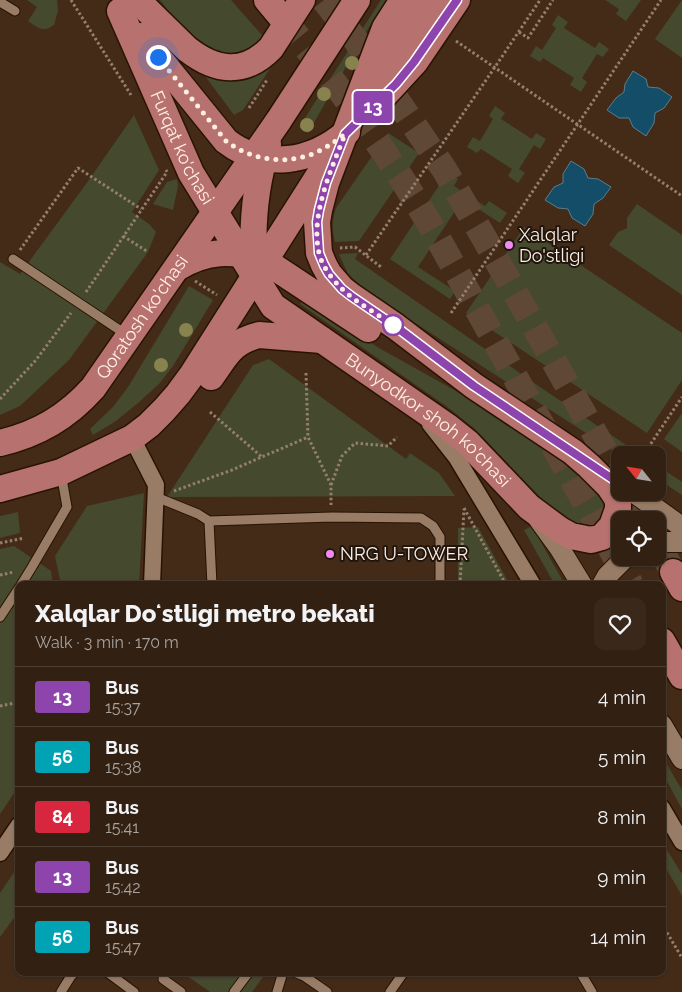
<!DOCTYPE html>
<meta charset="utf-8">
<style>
body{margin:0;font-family:Raleway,sans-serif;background:#3a281b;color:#f1f3f6;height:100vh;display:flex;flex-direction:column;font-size:19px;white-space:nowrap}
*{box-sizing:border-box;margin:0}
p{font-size:16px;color:#a8a39f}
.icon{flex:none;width:28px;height:28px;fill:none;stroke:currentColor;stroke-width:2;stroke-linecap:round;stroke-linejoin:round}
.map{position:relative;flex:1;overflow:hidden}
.side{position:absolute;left:15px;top:581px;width:651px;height:395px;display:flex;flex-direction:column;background:#322012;border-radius:10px;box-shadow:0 1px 4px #0004,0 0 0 1px #4d3e32}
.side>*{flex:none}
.badge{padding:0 10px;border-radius:4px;font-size:18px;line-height:32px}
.needle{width:32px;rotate:300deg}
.controls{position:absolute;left:611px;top:446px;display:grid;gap:10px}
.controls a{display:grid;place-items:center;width:55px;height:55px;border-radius:10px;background:#322012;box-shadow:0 1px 4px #0004,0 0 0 1px #4d3e32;font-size:25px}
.you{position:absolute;width:25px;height:25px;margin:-12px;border:4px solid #fff;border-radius:50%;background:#1a73e8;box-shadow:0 0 0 8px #1a73e833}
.map>.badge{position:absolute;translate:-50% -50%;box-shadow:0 0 0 2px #fff}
.round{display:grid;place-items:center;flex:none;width:52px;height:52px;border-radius:10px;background:#3a281b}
.head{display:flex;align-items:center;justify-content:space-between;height:85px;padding:0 20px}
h1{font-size:24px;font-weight:800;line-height:38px}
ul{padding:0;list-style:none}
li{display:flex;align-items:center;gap:15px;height:60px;padding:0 20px;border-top:1px solid #4d3e32}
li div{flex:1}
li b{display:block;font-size:19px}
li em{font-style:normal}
li .badge{min-width:55px;font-weight:700;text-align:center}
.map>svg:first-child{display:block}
.green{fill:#45492d}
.water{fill:#144d67;stroke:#5a7e8c}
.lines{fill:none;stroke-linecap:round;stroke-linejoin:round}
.primary-tunnel{stroke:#5f4836;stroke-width:26;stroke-dasharray:26 13;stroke-linecap:butt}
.service-casing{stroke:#291302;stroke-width:11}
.minor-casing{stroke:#291302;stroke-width:19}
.tertiary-casing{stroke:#291302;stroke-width:22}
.primary-casing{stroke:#291302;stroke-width:29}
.path{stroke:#947f6f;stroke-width:3;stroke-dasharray:2.5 2.5;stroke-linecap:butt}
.service{stroke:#987c66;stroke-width:9}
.minor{stroke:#987c66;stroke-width:16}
.tertiary{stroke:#987c66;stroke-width:20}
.primary{stroke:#b7726f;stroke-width:26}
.tree{fill:#87824e}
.line-casing{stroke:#fff;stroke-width:11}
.line{stroke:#8e44ad;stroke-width:8}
.walk{stroke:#ffefe3;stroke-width:5;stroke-dasharray:0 9}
.poi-dot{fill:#f38af2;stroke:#21160e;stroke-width:2}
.stop-dot{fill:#fff;stroke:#8e44ad;stroke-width:2.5}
.labels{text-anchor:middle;stroke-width:4;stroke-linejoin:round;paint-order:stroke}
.street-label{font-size:18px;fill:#ffefe3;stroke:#21160e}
.poi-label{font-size:18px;fill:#ffefe3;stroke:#21160e;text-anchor:start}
</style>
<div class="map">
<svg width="682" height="992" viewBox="0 0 682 992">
<rect width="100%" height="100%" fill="#432b18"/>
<g class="green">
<path d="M27,0h30l1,11 -4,14c-11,8 -16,3 -26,-4l9,-14z"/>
<path d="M160,0h71l37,42 -6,8 -39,8 -37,-24z"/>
<path d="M315,0l-72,110 -9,5 -29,-39 17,2z"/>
<path d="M381,0h5l-20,32 -58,101 -9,-6z"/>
<path d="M605,0h36l-15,21 -10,-7 3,-5z"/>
<path d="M682,0v58l-27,-19z"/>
<path d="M558,15l10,7 -4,6 31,20 4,-6 10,7 -6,8 -6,-3 -15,24 5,4 -6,10 -11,-7 4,-7 -31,-20 -3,4 -10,-6 6,-10 6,4 14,-22 -4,-3z"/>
<path d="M495,106l10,7 -4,6 31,20 4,-6 10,6 -6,10 -6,-4 -15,24 6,4 -7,10 -10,-7 4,-7 -31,-20 -4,4 -10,-6 6,-10 7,4 13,-22 -4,-3z"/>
<path d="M134,115l25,55 -27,42 17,12 7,8 -8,20 -79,108 -49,46 -20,9v-153l20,12 66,-90z"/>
<path d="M388,133l31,20 -60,88 -24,1c-3,-12 -3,-22 1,-34z"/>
<path d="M448,172l10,7 -4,7 31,20 4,-5 18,12 -7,10 -37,-24 -45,68 37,24 -5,8 -60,-40z"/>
<path d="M177,179l1,7 -5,24 -20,-6 14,-22z"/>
<path d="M637,204l45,31v60l-73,-50 9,-13 9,-4v-10z"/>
<path d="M524,227l158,106v47l-35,53 -181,-120z"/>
<path d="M358,253l-3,6 185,128 101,68h-21l-253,-163 -19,-18 -9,-20z"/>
<path d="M189,286l24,14 -40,66 -14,18 -21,19 -22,18 -23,14 -3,-6 23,-22 15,-20z"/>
<path d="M303,298l76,50 77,43 136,91 16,24 -12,23 -31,-6 -91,-95 -28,-22 -146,-102z"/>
<path d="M269,359l137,100 4,-6 29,20 16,23 -288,1 86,-132z"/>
<path d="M682,413v39l-18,-13z"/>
<path d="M658,466l24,16v13l-24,-16z"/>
<path d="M144,493l-5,92h-78l-6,-29 32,-50z"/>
<path d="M18,512l2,21 -20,5v-22z"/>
<path d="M532,526l33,59h-10l-31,-55z"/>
<path d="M478,527l32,58h-52v-57z"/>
<path d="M14,546l37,25 2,14h-34v201l-19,28v-265z"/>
<path d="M662,756l20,34v19l-19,-35z"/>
<path d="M662,842l20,32v22l-19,-33z"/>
<path d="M19,865v46l-19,26v-44z"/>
<path d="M183,973h83l-14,19h-42z"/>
</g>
<g class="water">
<path d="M633,71l13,8 2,8 11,1 13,9 -8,11 -9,5 -1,10 -8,13 -13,-9 -4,-9h-10l-12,-8 9,-12 8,-6 1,-8z"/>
<path d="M571,161l13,8 4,9 10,1 13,8 -8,11 -9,6 -1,10 -8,12 -13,-8 -4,-9 -10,-1 -13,-8 9,-13 9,-4v-9z"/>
</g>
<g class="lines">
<g class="primary-tunnel">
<path d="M324,0l31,39 89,130 39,67 137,242"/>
<path d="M282,18c55,65 105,134 149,208l200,359"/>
<path d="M628,492l16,28"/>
<path d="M658,545l15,27"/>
</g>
<g class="service-casing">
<g id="service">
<path d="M0,2l15,9"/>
<path d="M13,259l114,76"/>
<path d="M156,497l42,17 11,7 123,-4 89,1 12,8 7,11v48"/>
<path d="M209,521l3,64"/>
<path d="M21,585l11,-18 35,-60 -6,-34"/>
<path d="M0,617l19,-29"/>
<path d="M107,972l27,20"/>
<path d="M294,972l10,4 23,16"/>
<path d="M580,972l12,20"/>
<path d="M163,979l18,13"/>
<path d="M61,992l10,-16 4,-4"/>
<path d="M234,992l15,-20"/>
<path d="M277,992l6,-20"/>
<path d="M390,992l14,-20"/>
</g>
</g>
<g class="minor-casing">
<g id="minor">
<path d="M430,424l26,33 77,128"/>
<path d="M132,438l24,47 -4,100"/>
<path d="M662,808l20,34"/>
<path d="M0,853l19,-28"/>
</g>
</g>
<g class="tertiary-casing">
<g id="tertiary">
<path d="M633,492l49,35"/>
<path d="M539,520l21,29 22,36"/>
<path d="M658,543l7,-1h17"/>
<path d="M602,585l5,-9 18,-18"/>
<path d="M662,725l20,34"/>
</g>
</g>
<g class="primary-casing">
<g id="primary">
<path d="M137,0l50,49c28,22 57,27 84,-1l31,-48"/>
<path d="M267,0l15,18"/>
<path id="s1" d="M120,11l71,162 82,133 175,121 20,16 61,64 31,23 11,6 20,4 11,-3 10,-11 6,-17v-8l-3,-6 -6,-9 -20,-20 -16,-14 -99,-66 -79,-60 -44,-30 -9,-7 -13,-15 -5,-9 -5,-12 -2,-31 2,-12 7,-27 59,-155 18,-28"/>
<path d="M141,36l85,105c39,30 86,21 121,-9"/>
<path d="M375,86l55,-86"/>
<path d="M381,99l34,-37 42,-62"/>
<path d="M177,268c29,-18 56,-19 88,-7l103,68"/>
<path d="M255,273c-4,-43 0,-88 13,-129"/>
<path d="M211,377c16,-22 20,-35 48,-42l63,5"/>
<path id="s2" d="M0,443c38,-9 67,-26 93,-55l186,-268 78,-120"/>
<path d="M0,489l61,-17 71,-34 17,-13 15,-15 14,-16 14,-19 129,-203"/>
<path d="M673,572l9,16"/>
<path d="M662,641l20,35"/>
</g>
</g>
<g class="path">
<path d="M71,0l60,95"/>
<path d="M519,32l9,6 25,-38"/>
<path d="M456,41l226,155"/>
<path d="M249,108l18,-28"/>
<path d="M123,236l25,16"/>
<path d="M340,248l15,-1 26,20"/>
<path d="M20,250l58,-82 63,41"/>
<path d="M366,255l129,-188 45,-67"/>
<path d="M195,281l22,14"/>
<path d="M86,292l81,-120 -1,-2"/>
<path d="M451,313l210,-313"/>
<path d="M306,373l2,64 23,48v20"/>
<path d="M0,399l36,-39 35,-47"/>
<path d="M210,412l52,45"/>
<path d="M648,448l34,-51"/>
<path d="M331,485l11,-29 13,-13 33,3 9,-9"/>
<path d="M174,491l58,-21 76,-33"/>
<path d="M464,508l42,77"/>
<path d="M0,543l24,-5"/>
<path d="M0,575l14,-3"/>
<path d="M460,585l4,-76"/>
<path d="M0,706l19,-4"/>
<path d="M662,924l20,34"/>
</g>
<use href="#service" class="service"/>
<use href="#minor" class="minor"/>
<use href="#tertiary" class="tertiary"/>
<use href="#primary" class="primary"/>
</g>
<g class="tree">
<circle cx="352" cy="63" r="7"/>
<circle cx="324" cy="94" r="7"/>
<circle cx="307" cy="125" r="7"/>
<circle cx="186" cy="330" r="7"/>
<circle cx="161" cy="365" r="7"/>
</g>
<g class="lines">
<g class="line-casing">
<path id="line" d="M457,0l-43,62 -18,22 -51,50 -19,49 -7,27 -2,12 2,31 5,12 5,9 13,15 9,7 44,30 79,60 146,98"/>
</g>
<use href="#line" class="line"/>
<path class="walk" d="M158,57l68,84c26,20 63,25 93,10 10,-5 18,-11 26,-17 -13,34 -35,80 -26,119 3,13 13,26 22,35 16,15 36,26 54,38l-2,-1"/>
</g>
<g class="poi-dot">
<circle cx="509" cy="245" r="5"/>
<circle cx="330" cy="554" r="5"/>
</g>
<circle class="stop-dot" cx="393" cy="325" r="10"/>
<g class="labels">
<g class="street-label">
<text dy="6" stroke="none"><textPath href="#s1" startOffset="150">Furqat ko'chasi</textPath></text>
<text dy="6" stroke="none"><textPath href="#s2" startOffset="196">Qoratosh ko'chasi</textPath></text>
<text dy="6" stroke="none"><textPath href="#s1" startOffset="526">Bunyodkor shoh ko'chasi</textPath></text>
</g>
<g class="poi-label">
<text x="519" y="241">Xalqlar<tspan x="519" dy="21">Do'stligi</tspan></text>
<text x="340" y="560">NRG U-TOWER</text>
</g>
</g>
</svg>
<div class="controls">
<a><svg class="needle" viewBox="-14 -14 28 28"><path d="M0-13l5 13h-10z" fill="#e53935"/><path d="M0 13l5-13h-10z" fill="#a8a39f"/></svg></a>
<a><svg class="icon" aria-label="locate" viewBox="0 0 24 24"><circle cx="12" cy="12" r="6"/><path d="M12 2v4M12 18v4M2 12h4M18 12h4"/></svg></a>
</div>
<div class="you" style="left:158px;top:57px"></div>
<b class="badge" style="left:373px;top:107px;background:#8e44ad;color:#fff">13</b>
<section class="side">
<div class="head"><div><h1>Xalqlar Doʻstligi metro bekati</h1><p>Walk · 3 min · 170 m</p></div><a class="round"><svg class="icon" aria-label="heart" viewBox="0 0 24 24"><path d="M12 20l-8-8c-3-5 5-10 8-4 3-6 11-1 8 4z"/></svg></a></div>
<ul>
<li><span class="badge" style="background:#8e44ad;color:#fff">13</span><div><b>Bus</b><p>15:37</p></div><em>4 min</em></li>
<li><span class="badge" style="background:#00a3b4;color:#fff">56</span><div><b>Bus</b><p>15:38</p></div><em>5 min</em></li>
<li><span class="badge" style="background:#d7263d;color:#fff">84</span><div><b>Bus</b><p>15:41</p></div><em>8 min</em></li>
<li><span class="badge" style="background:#8e44ad;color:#fff">13</span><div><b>Bus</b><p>15:42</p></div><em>9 min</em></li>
<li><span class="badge" style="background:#00a3b4;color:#fff">56</span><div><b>Bus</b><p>15:47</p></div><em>14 min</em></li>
</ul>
</section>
</div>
